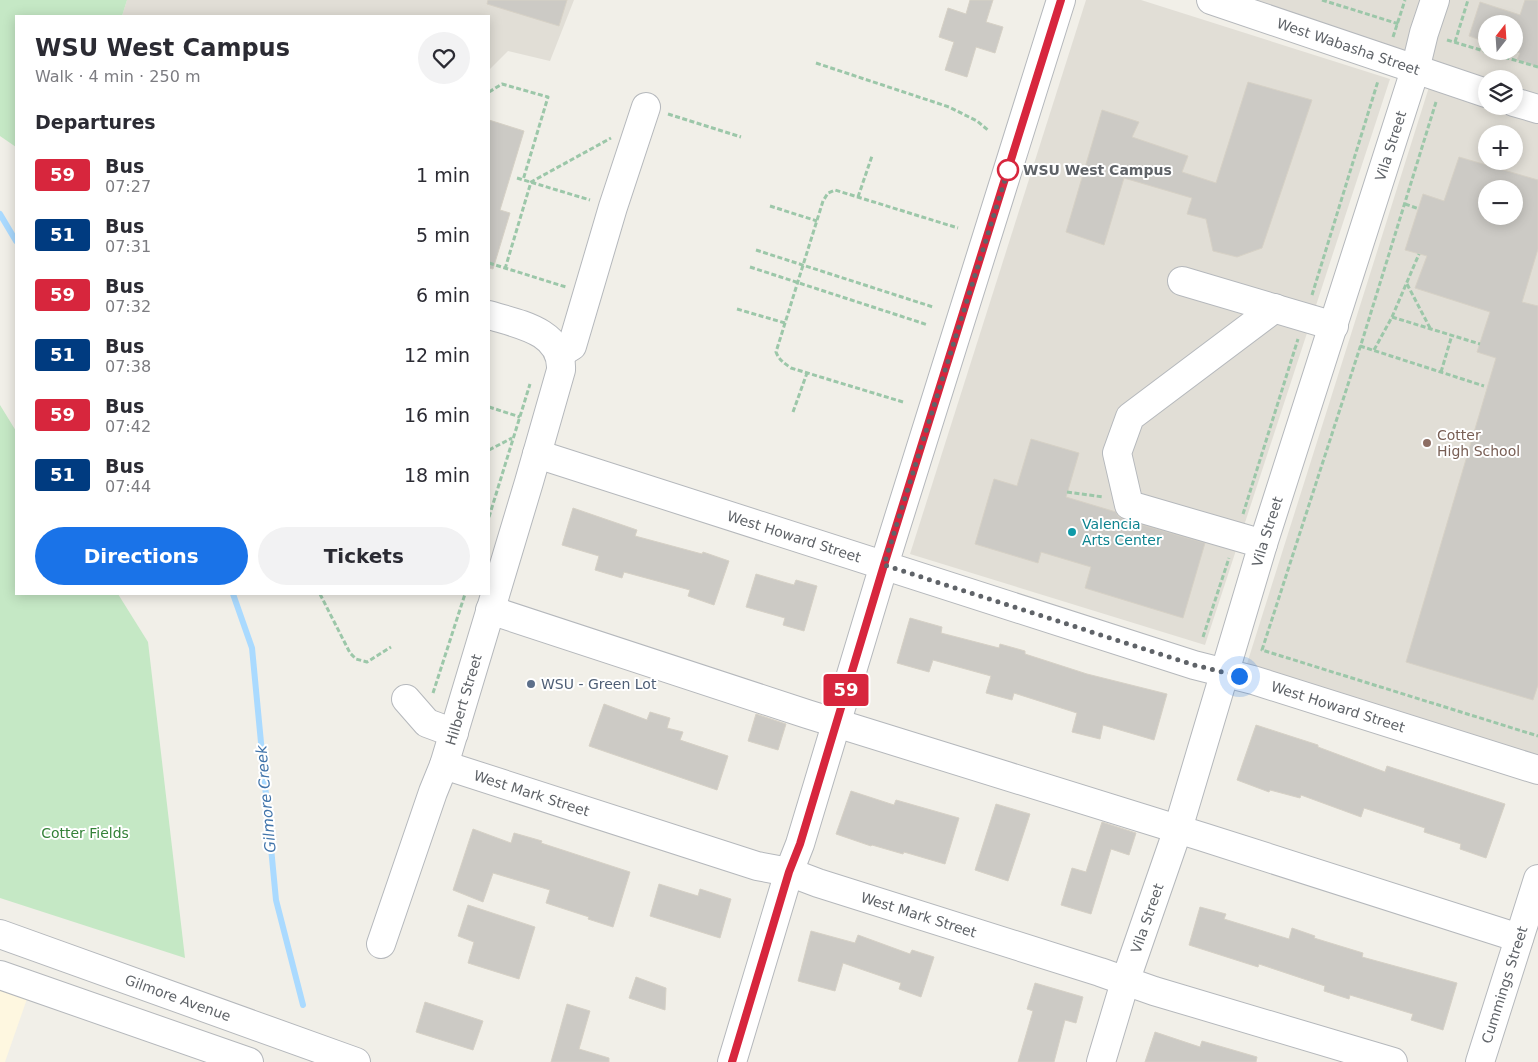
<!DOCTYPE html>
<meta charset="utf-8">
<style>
body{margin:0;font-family:"DejaVu Sans",sans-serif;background:#f2f2f3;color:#2b2b33;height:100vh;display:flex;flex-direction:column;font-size:19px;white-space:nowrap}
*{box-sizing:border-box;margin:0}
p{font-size:16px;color:#7c7c81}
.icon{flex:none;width:28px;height:28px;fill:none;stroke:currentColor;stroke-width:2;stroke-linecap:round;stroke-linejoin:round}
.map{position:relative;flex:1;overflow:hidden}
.drawer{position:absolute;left:15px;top:15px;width:475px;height:580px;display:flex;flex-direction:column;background:#fff;border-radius:0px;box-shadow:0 2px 12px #0003}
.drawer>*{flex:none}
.badge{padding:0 10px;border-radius:4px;font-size:18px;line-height:32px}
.needle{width:32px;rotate:17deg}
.tools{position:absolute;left:1478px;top:15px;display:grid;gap:10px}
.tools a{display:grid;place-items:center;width:45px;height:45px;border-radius:50%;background:#fff;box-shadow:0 2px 12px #0003;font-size:25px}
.you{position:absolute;width:25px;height:25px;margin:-12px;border:4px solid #fff;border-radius:50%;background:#1a73e8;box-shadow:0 0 0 8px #1a73e833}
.map>.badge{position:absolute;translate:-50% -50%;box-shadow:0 0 0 2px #fff}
h2{padding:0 20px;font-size:19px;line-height:45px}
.round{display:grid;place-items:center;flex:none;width:52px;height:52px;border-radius:26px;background:#f2f2f3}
.summary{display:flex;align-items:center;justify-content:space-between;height:85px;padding:0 20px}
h1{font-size:24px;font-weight:800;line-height:38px}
.action{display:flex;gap:10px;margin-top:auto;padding:10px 20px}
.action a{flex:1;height:58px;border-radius:30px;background:#1a73e8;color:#fff;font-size:20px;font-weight:800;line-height:58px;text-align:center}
.action a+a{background:#f2f2f3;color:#2b2b33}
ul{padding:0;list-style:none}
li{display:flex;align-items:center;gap:15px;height:60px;padding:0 20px}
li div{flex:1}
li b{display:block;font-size:19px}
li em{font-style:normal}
li .badge{min-width:55px;font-weight:700;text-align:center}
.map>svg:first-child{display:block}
.commercial{fill:#fef7e0}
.education{fill:#e1ded6;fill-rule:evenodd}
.green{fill:#c5e8c5}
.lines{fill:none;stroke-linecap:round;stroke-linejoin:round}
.stream{stroke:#aadaff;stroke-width:6}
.building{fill:#cccac5;stroke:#d6d1c6;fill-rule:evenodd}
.minor-casing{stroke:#b5b8bc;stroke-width:30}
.path{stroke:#9cc7a9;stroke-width:3;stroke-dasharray:5 2.5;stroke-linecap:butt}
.minor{stroke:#fff;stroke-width:28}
.line-casing{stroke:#fff;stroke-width:11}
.line{stroke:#d7263d;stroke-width:8}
.walk{stroke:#5f6368;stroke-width:5;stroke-dasharray:0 9}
.stop-dot{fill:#fff;stroke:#d7263d;stroke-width:2.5}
.education-dot{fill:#8d6e63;stroke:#fff;stroke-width:2}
.culture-dot{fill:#0f9aa8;stroke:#fff;stroke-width:2}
.service-dot{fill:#5c6f8a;stroke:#fff;stroke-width:2}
.labels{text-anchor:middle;stroke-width:4;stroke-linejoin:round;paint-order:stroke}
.street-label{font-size:14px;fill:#5f6368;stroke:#fff}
.stop-label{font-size:14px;font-weight:bold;fill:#5f6368;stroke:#fff;text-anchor:start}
.education-label{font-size:14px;fill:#785e54;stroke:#fff;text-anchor:start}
.culture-label{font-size:14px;fill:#0d838f;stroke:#fff;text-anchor:start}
.service-label{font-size:14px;fill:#4e5e75;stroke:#fff;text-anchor:start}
.park-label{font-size:14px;fill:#348238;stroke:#fff}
.water-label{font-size:15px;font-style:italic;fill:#4174aa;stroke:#fff}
</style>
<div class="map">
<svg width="1538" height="1062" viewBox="0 0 1538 1062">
<rect width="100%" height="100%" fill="#f1efe8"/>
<path class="commercial" d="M0,986l28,10 -23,66h-5z"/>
<g class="education">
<path d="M127,0h447l-24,61 -42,-10 -19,19v-54h-367z"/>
<path d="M1086,0h55l249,79 -185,566 -295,-91z"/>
<path d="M1231,0h307v761l-293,-91 191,-605zM1486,24h28v27h-28zM1486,79h28v27h-28zM1486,134h28v27h-28zM1486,189h28v27h-28z"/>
</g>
<g class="green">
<path d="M0,0h127l-5,16h-106v131l-16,-11z"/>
<path d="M0,405l16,26v163h102l30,48 37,316 -185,-60z"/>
</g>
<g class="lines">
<g class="stream">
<path d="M0,214l16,27"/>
<path d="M233,594l19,54 24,252 27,105"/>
</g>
</g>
<g class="building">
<path d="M488,0h79l-8,26 -72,-22z"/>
<path d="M970,0h23l-7,22 17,5 -8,26 -19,-6 -9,30 -22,-7 9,-28 -15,-5 9,-29 18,6z"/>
<path d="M1525,0h13v67l-21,-7 3,-7 -6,-2v-27h-28v18l-17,-6 11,-34 40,13z"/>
<path d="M1248,82l64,18 -50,148 -25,9 -24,-6 -7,-32 -19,-5 5,-16 -68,-20 -20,67 -38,-13 36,-122 37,12 -7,15 56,19 -6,16 34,11z"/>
<path d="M489,120l35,11 -24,79 10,3 -17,56 -4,-1z"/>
<path d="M1459,157l79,23v69l-16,53 16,4v379l-5,15 -127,-38 90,-304 -19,-6 13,-40 -75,-24 12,-32 -22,-6 18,-56 21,7zM1486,189h28v27h-28z"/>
<path d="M1031,439l48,14 -13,44 50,15 2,4 7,4 80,23 -22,75 -98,-30 6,-21 -50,-15 -3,11 -63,-19 19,-65 23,7z"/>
<path d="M573,508l64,22 -2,6 67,18 1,-2 26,9 -15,44 -26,-9 2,-6 -66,-18 -2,6 -27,-8 4,-14 -37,-11z"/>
<path d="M756,574l38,11 2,-5 21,6 -13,45 -21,-6 2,-7 -39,-11z"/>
<path d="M910,618l32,9 -1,6 58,15 1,-4 25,7v3l62,20 80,20 -13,46 -51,-15 -3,14 -28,-7 5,-19 -63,-20 -2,7 -26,-7 5,-17 -58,-16 -4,12 -32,-9z"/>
<path d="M604,704l43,16 3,-8 20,6 -3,10 16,4 -3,8 48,16 -11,34 -128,-44z"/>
<path d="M756,714l30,10 -8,26 -30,-9z"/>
<path d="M1256,725l62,20v2l67,25 2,-6 118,38 -19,54 -26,-9 1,-5 -37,-12 1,-4 -61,-20 -3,9 -60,-22 -1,3 -30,-8 -1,2 -32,-12z"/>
<path d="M851,791l43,14 2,-5 63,18 -14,46 -41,-12 -1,2 -31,-9 -1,1 -35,-12z"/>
<path d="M996,804l34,10 -22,67 -33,-11z"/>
<path d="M1102,822l34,11 -7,22 -18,-6 -20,65 -30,-9 11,-37 14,4z"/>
<path d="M473,829l38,14 3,-10 28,8 -1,2 89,29 -17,55 -25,-8 1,-2 -43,-14 4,-13 -57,-17 -10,29 -30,-12z"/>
<path d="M659,884l39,12 2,-7 31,10 -11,39 -70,-22z"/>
<path d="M468,905l67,22 -16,52 -51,-16 6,-21 -16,-6z"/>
<path d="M1200,907l26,7 -2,5 65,20 3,-11 23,8 -1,2 49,15 -1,4 95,26 -14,47 -32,-10 2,-6 -63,-19 -1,4 -25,-8 1,-5 -66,-22 -1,3 -69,-22z"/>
<path d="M811,931l44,12 3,-8 52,19 2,-4 22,7 -13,40 -22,-8 2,-6 -58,-20 -8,28 -37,-10z"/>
<path d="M636,977l30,11 -1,22 -36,-12z"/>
<path d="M1035,983l48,14 -7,26 -11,-3 -11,42h-36l15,-51 -6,-2z"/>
<path d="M425,1002l58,19 -10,29 -57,-18z"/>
<path d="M567,1004l23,7 -11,38 30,9v4h-58z"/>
<path d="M1155,1032l45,15 2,-6 55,16 -1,5h-111z"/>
</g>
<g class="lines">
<g class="minor-casing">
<g id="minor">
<path id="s1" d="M1211,0l275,93"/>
<path d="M1514,102l24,7"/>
<path d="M1182,281l152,45"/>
<path d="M559,354l13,-8 41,-139 33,-100"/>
<path id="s2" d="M537,454l657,211 59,15 285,90"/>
<path d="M1263,544l-134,-39 -12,-52 13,-36 145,-109"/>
<path d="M490,610l317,104 396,123 316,101"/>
<path d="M406,699l21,24 27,10"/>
<path id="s3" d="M444,765l313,101 32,6 29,11 282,89 54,19 239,71"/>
<path id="s4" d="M0,934l356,128"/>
<path id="s5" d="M381,944l52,-152 11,-27 85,-283 32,-112c2,-39 -43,-46 -72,-55"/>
<path d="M0,975l249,87"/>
<path d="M732,1062l57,-190 11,-28 84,-279 177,-565"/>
<path id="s6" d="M1101,1062l24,-80 53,-153 85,-285 152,-474 9,-37 11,-33"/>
<path id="s7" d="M1480,1062l58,-183"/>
</g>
</g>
<g class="path">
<path d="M1322,0l77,24"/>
<path d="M1393,37l12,-37"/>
<path d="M1447,40l91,27"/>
<path d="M1455,42l13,-42"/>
<path d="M816,63l133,44 28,14 12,10"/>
<path d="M489,92l13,-8 46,13 -25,83"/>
<path d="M1436,102l-72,233 -102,315 276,86"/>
<path d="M668,114l73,23"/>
<path d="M517,178l73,22"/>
<path d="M858,197l14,-41"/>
<path d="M1405,204l14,5"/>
<path d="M770,206l47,15"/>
<path d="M756,250l177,57"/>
<path d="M489,263l77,24"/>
<path d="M750,267l178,58"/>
<path d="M505,269l26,-87 80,-44"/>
<path d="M1407,284l23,44"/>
<path d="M1312,295l66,-214"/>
<path d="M737,309l48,14"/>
<path d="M1392,317l88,27"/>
<path d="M1360,346l124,40"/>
<path d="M1374,350l18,-33 27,-63"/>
<path d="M1441,372l11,-37"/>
<path d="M903,402l-112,-34c-7,-5 -12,-8 -15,-16l47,-151 5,-8 7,-3 123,38"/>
<path d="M489,407l31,10"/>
<path d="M793,412l14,-39"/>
<path d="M489,450l23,-12"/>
<path d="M1067,492l36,5"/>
<path d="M1243,514l55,-175"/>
<path d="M489,517l41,-133"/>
<path d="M320,594l30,59 6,6 11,3 24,-15"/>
<path d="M1203,637l26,-79"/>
<path d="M433,693l32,-99"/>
</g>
<use href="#minor" class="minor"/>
</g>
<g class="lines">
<g class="line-casing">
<path id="line" d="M732,1062l57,-190 11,-28 84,-279 177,-565"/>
</g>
<use href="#line" class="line"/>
<path class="walk" d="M1008,170l1,-3 -125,398 310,100 45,11"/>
</g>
<circle class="stop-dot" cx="1008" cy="170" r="10"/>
<circle class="education-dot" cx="1427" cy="443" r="5"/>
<circle class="culture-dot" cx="1072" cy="532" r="5"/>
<circle class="service-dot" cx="531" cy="684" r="5"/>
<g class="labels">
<g class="street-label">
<text dy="5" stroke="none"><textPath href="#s1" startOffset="145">West Wabasha Street</textPath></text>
<text dy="5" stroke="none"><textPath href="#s6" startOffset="961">Vila Street</textPath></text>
<text dy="5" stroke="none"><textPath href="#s6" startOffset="556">Vila Street</textPath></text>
<text dy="5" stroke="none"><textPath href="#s2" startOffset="270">West Howard Street</textPath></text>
<text dy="5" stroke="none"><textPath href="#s5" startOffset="258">Hilbert Street</textPath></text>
<text dy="5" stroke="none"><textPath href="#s2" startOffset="840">West Howard Street</textPath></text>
<text dy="5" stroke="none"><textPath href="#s3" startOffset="92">West Mark Street</textPath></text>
<text dy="5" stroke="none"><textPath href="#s3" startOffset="498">West Mark Street</textPath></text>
<text dy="5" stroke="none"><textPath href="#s6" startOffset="151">Vila Street</textPath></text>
<text dy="5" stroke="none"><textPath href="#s7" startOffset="81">Cummings Street</textPath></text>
<text dy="5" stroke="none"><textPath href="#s4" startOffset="189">Gilmore Avenue</textPath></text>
</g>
<g class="stop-label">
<text x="1023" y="175">WSU West Campus</text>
</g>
<g class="education-label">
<text x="1437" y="440">Cotter<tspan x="1437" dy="16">High School</tspan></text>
</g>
<g class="culture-label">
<text x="1082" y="529">Valencia<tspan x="1082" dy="16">Arts Center</tspan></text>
</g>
<g class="service-label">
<text x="541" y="689">WSU - Green Lot</text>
</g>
<g class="park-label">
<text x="85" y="838">Cotter Fields</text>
</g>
<g class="water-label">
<text transform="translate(266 799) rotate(-95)" y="5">Gilmore Creek</text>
</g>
</g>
</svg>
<div class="tools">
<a><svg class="needle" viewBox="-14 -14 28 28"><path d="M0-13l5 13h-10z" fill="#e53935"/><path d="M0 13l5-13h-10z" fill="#7c7c81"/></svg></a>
<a><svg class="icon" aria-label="layers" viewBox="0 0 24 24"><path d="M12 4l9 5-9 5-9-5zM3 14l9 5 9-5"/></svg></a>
<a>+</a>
<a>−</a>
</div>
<div class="you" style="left:1239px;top:676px"></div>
<b class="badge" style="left:846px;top:690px;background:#d7263d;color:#fff">59</b>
<section class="drawer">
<div class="summary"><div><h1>WSU West Campus</h1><p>Walk · 4 min · 250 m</p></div><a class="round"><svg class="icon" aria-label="heart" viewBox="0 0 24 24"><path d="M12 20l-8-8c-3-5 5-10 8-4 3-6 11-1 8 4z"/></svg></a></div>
<h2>Departures</h2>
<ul>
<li><span class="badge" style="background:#d7263d;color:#fff">59</span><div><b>Bus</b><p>07:27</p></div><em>1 min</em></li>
<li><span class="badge" style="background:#003b80;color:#fff">51</span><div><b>Bus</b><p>07:31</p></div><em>5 min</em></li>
<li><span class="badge" style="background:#d7263d;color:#fff">59</span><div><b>Bus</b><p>07:32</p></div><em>6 min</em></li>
<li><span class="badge" style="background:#003b80;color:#fff">51</span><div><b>Bus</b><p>07:38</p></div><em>12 min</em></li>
<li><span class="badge" style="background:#d7263d;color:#fff">59</span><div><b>Bus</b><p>07:42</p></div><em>16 min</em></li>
<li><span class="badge" style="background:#003b80;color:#fff">51</span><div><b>Bus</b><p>07:44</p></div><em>18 min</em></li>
</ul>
<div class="action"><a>Directions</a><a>Tickets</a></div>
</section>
</div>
